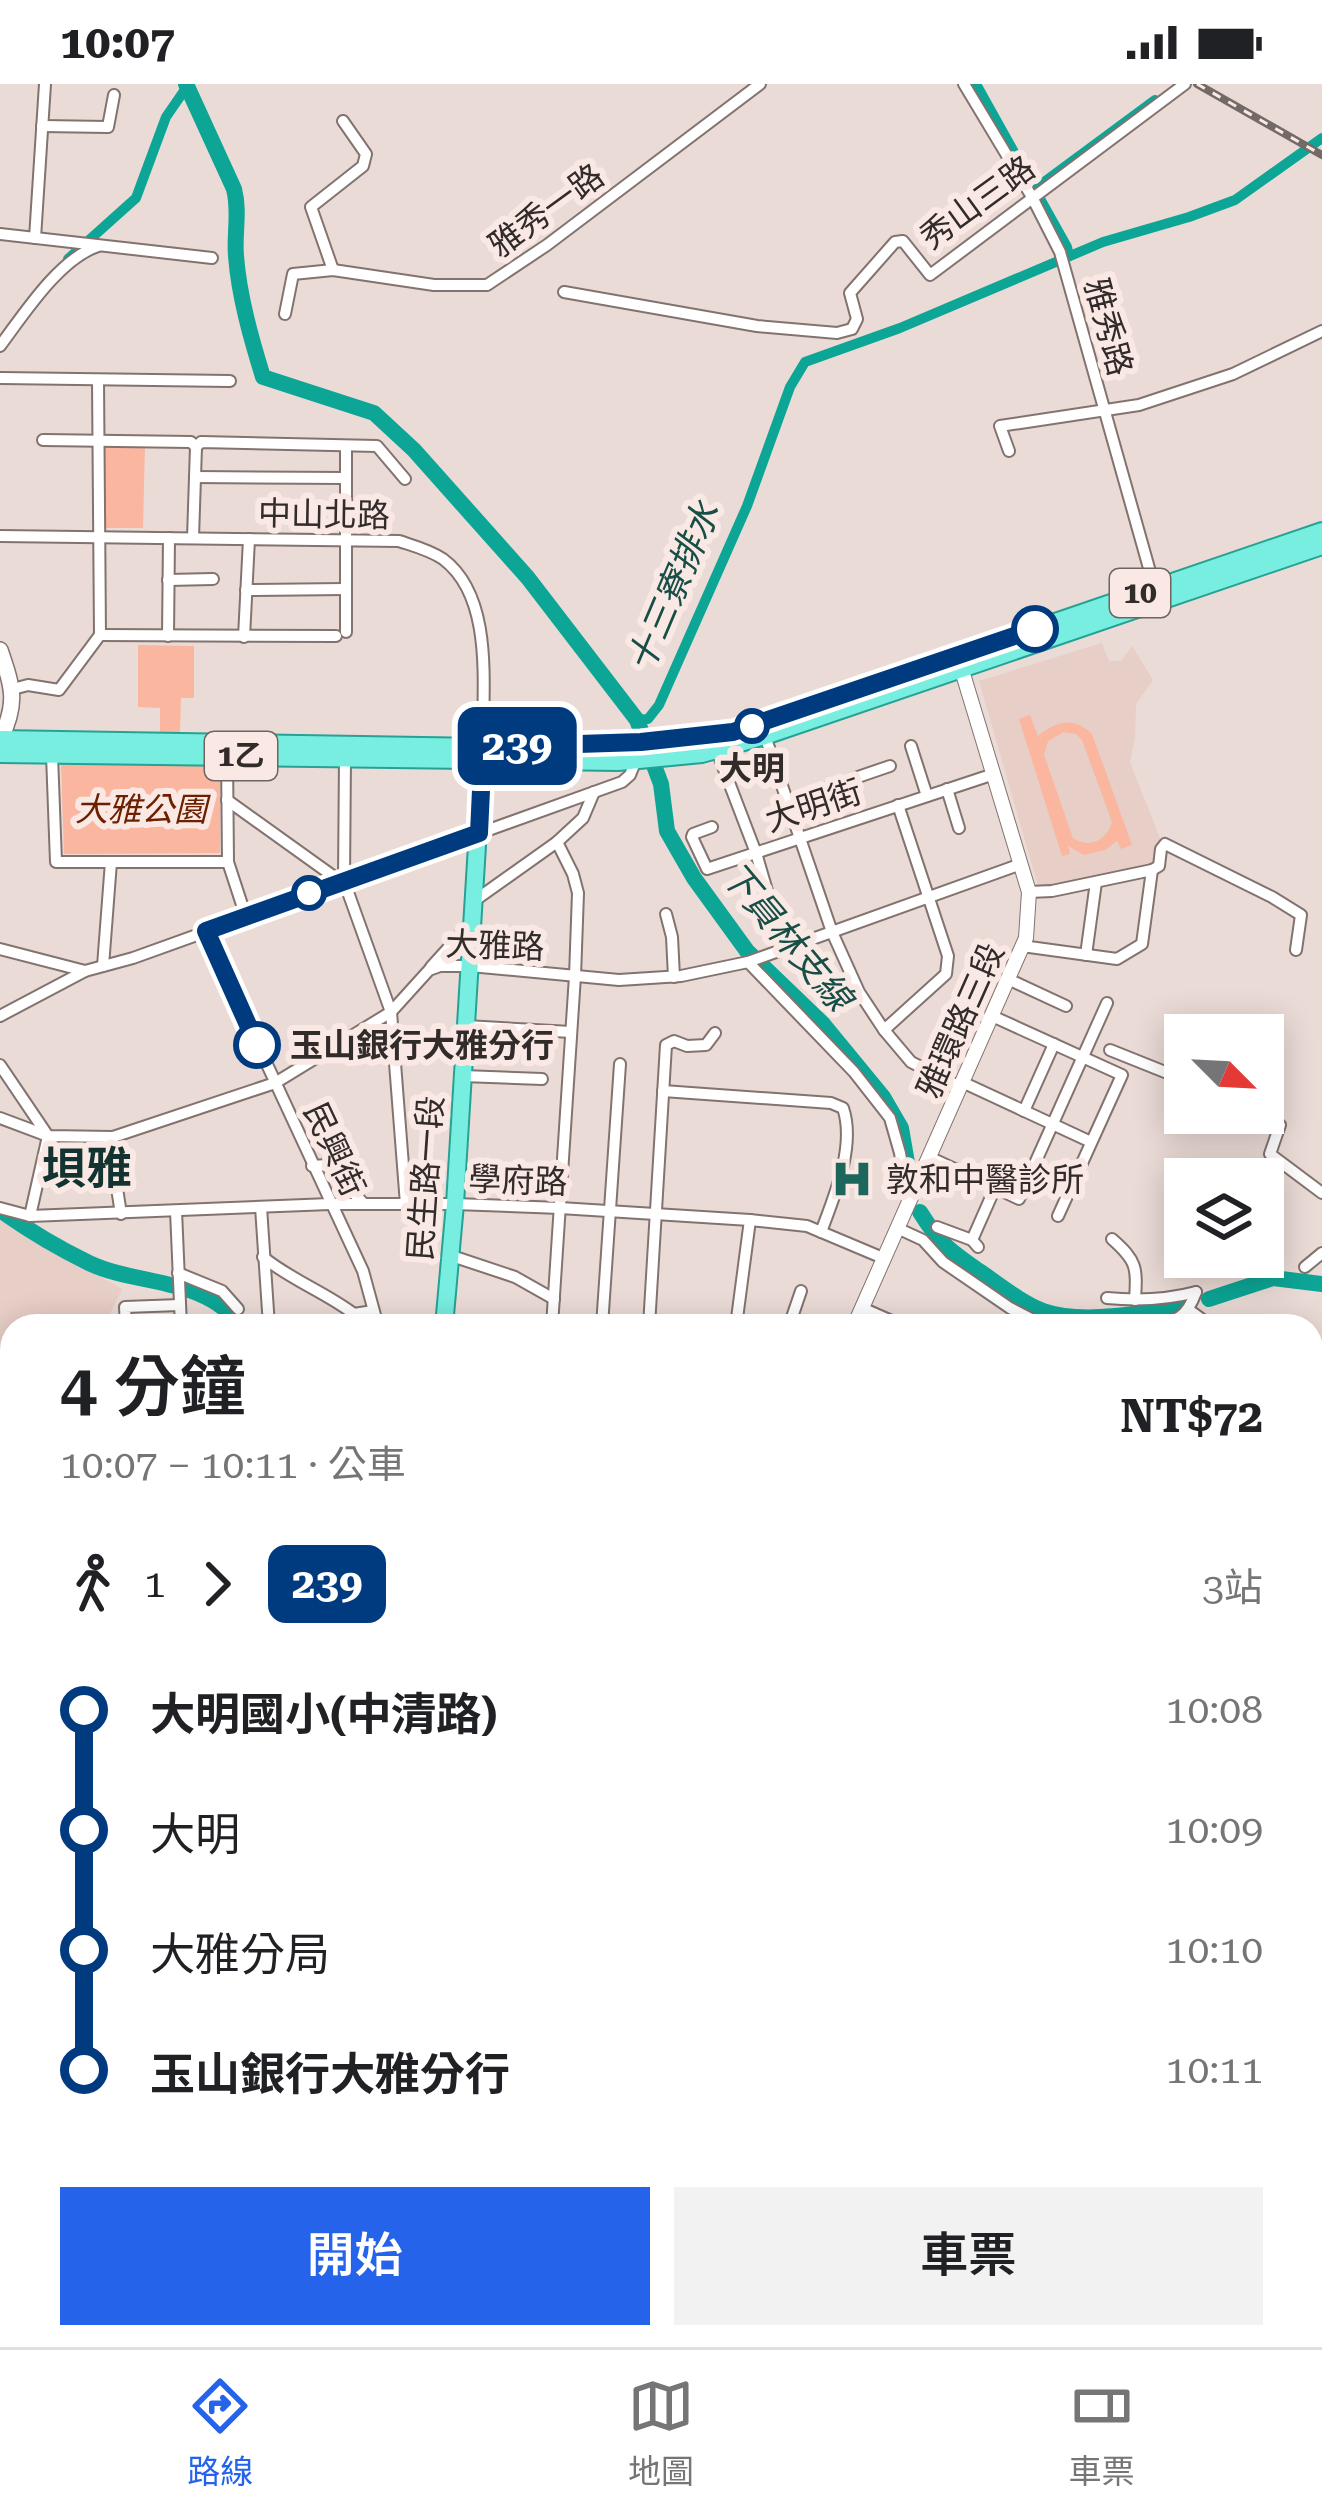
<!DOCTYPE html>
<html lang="zh-TW">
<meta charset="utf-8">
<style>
body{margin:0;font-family:"Roboto Serif","Noto Sans TC",serif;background:#f2f2f2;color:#202124;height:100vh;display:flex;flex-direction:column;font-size:45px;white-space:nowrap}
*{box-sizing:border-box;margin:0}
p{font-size:39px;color:#757577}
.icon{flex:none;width:66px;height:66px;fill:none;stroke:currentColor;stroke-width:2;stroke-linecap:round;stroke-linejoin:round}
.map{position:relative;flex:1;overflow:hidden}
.drawer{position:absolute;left:0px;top:1230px;width:1323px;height:1035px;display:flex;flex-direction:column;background:#fff;border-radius:36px 36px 0 0;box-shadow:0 6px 30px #0003}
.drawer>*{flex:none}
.badge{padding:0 24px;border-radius:18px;font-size:42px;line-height:78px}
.needle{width:78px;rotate:114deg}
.buttons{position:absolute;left:1164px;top:930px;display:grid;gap:24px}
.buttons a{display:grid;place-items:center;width:120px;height:120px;border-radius:0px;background:#fff;box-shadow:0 6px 30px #0003;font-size:60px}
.map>.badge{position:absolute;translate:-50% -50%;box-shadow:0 0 0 6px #fff}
.legs{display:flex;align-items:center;gap:18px;height:132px;padding:0 60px;font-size:39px}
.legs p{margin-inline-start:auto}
.headline{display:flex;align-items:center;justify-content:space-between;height:204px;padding:0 60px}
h1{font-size:66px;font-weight:600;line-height:90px}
.action{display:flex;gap:24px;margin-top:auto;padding:24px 60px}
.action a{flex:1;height:138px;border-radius:0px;background:#2563eb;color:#fff;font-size:48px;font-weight:600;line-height:138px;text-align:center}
.action a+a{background:#f2f2f2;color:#202124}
ul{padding:0 60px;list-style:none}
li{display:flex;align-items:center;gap:42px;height:120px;font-size:45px}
li i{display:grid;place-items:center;width:18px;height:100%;margin:0 15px;background:currentColor}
li i::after{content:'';width:30px;height:30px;margin:-15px;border:9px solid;border-radius:50%;background:#fff}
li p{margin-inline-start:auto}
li:first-child i{background:linear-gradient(#0000 50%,currentColor 0)}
li:last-child i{background:linear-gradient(currentColor 50%,#0000 0)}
.status{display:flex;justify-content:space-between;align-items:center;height:84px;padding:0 60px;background:#fff;direction:ltr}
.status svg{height:33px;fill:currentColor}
.tab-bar{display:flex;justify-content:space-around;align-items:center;height:168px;border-top:3px solid #e0e0e0;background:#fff;font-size:33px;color:#757577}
.tab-bar a{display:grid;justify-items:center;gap:6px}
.tab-bar .current{color:#2563eb}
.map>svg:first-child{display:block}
.built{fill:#e7cec6}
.green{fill:#fab69f;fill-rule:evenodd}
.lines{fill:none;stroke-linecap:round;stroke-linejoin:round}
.canal{stroke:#0da696;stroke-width:10}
.river{stroke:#0da696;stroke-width:16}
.minor-casing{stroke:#82736f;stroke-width:14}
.tertiary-casing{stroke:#82736f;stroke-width:16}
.secondary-casing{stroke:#82736f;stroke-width:18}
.primary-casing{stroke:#25a294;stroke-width:20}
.minor{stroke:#fff;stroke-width:10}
.tertiary{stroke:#fff;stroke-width:14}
.secondary{stroke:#fff;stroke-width:15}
.primary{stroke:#78eee1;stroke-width:16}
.rail-casing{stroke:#736a67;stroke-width:8}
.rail{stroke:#f9e8e3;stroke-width:3;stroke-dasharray:9;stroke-linecap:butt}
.line-1-casing{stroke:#fff;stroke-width:27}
.line-1{stroke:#003b80;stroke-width:18}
.stop-1-dot{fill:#fff;stroke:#003b80;stroke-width:6}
.labels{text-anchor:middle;stroke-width:12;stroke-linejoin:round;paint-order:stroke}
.shield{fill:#f9e8e3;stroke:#6d6461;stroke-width:3}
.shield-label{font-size:30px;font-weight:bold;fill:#312b29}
.street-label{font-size:33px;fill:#312b29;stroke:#f9e8e3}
.stop-label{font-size:33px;font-weight:bold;fill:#312b29;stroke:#f9e8e3}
.park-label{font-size:33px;font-style:italic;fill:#6d2000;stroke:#f9e8e3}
.poi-label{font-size:33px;fill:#312b29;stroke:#f9e8e3;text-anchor:start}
.water-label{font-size:36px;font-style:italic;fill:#174e46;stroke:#f9e8e3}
.district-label{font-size:45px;font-weight:bold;fill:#12332f;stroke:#f9e8e3}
</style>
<div class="status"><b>10:07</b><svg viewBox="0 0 49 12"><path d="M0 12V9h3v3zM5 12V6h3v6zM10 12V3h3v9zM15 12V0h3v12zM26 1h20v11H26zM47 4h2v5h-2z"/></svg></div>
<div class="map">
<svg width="1322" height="2263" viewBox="0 0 1322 2263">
<rect width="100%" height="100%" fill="#ebdbd6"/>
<g class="built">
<path d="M1102,559l7,18h12l11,-15 21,34 -17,24 -1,34 -5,24 31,79 -8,25 -114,23 -60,-208z"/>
<path d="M0,1136l122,69 -18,37h-92v234l-12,-1z"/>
</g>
<g class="green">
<path d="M102,361h43l-2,83h-42z"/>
<path d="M138,561l56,1v52h-13l-1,34h-20v-24l-22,-1z"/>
<path d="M1030,631l8,21c18,-15 36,-20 54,-2l40,111 -11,4 -4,-8 -12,9 -21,5 -16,-9 2,8 -8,2 -43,-137zM1064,648l12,2 6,6 30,82c-6,19 -22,27 -39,16l-29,-83 4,-14z"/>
<path d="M61,680l159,1v88l-156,1z"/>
</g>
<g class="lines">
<g class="canal">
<path d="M976,0l91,163 2,9"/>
<path d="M1036,104l119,-88"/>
<path d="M68,175l68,-61 30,-81 20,-29"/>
<path d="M637,636l11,-1 11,-14 88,-199 43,-119 15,-25 95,-34 203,-86 86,-25 46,-17 87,-62"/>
<path d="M1311,1886l11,12"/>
</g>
<g class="river">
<path d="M186,0l48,105c6,23 0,44 2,67 3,40 15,82 27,121l111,36 40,37 114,128 109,142 24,64 6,47 27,47 53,73 76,73 60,73 18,31 9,52"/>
<path d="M0,1126c28,20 58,38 89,53 48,23 119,14 151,63"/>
<path d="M920,1128c20,32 29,38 59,59 21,14 41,31 64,40 40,14 100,2 141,-6"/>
<path d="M1209,1215l64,-21 49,6"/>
<path d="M0,1957l12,7"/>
<path d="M318,2253l32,10"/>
</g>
<g class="minor-casing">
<g id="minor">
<path d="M964,0l68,113 28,55 96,341"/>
<path d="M42,42l66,1 6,-32"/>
<path d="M0,150l212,24"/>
<path d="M35,154l10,-154"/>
<path d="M333,186l-22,-63 52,-41 3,-12 -23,-33"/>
<path d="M564,208l193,34 80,7 15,-4 5,-10 -7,-26 45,-51 8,-1 27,34 255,-191"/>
<path d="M285,230l8,-40 40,-4 101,15h53l60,-40 213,-161"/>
<path d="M0,262c24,-32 59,-87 98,-100"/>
<path d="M1,294l229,3"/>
<path d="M98,296l2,255"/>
<path d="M43,356l148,2 5,5"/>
<path d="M346,362v186"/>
<path d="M196,363l5,-5 176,4 28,33"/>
<path d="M1009,367l-9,-25 139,-21 94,-31 89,-43"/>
<path d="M195,393l151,1"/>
<path d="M0,452l399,5c15,5 31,9 44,18 52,39 39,130 40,188"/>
<path d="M193,454l3,-91"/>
<path d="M168,496l45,-1"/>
<path d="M246,506l99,-1"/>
<path d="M100,551l236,1"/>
<path d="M168,552l1,-98"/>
<path d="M244,553l5,-98"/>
<path d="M13,605l15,-4 31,5 41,-55"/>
<path d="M765,652l67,196 27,60 25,38 27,32 49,25"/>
<path d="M911,662l16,50"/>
<path d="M717,667l39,102 28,96"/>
<path d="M52,671l4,107h172"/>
<path d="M227,672l1,106 18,55"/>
<path d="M345,673l-1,124 47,131 15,192"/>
<path d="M947,705l12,39"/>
<path d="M227,716l106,76 11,5"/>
<path d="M788,717l102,-35"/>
<path d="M712,743l-19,7 -1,3 15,32 287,-95"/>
<path d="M1029,808l23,-1 100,-21 7,-4 2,-17 4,-5 107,53 29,18 -5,35"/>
<path d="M474,817l83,-59 26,-24 11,-26"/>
<path d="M666,830l6,23 2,40"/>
<path d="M205,847l158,340 15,55"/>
<path d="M1022,862l95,13 25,-15 10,-74"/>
<path d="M0,865l85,22"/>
<path d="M1086,871l10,-73"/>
<path d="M748,878l106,110 36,46 10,35 8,48"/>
<path d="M103,882l8,-104"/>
<path d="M431,883l40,-44"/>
<path d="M1008,895l58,27"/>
<path d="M0,932l85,-45 48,-13 489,-176 8,-7 6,-15"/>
<path d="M992,932l130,59 -64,141"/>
<path d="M466,942l105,6"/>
<path d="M884,946l62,-56 2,-18 -50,-151"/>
<path d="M1110,966l75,30"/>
<path d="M1263,980l2,-3"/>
<path d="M0,981l48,71 -18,80"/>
<path d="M463,992l79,3"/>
<path d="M962,998l129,60"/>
<path d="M663,1007l168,12 12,5c13,38 -9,89 -22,124"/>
<path d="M1024,1027l30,-67"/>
<path d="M1263,1027l17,14 -10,29 52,39"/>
<path d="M0,1034l48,18 65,1 162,-54 116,-71 38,-42 11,-4h30l149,14 62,-4 67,-14 273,-98"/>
<path d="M109,1053l12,77"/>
<path d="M929,1073l90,42 88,-196"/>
<path d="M312,1082l15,-1 37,39"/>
<path d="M261,1123l8,119"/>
<path d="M0,1124l30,8 300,-12h125l105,4 190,12 57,6 76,32"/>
<path d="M176,1127l5,115"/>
<path d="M937,1143l35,13 6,7"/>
<path d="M897,1144l26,12 20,22 67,46 25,13 30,5"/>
<path d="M1112,1155c25,22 25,28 23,61"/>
<path d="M972,1156l23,-52"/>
<path d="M449,1171l66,22 39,22"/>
<path d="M263,1173c28,23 62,35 91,57l19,-3"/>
<path d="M1305,1183l17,-14"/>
<path d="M178,1189l44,18 16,18"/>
<path d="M1107,1214c31,3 59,2 89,-6"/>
<path d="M862,1224l41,18"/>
<path d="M1189,1226l22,16"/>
<path d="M126,1242l-1,-19 55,-2"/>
<path d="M552,1242l23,-350 3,-83 -5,-19 -16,-32"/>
<path d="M602,1242l18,-262"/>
<path d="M649,1242l17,-281 8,-4 13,5 19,-1 9,-12"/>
<path d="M736,1242l14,-106"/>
<path d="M789,1242l12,-35"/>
<path d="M1144,1242c30,-5 41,-4 52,-34"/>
<path d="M1311,1347l11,12"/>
<path d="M1311,1457l11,-10"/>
<path d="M0,1501l10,-22 2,1"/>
<path d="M1311,1682l11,-15"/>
<path d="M0,1686l12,-27"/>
<path d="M1311,1702l11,8"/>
<path d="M1311,1838l11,-11"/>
<path d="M0,1866l12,1"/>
<path d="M1311,2079l11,-11"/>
<path d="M0,2149l12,-2"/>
<path d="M0,2202l5,41"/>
<path d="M53,2253l2,10"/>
<path d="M79,2253l1,10"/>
<path d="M153,2253l1,10"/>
<path d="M716,2253l16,10"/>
<path d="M1139,2263l10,-10"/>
</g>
</g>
<g class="tertiary-casing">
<g id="tertiary">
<path d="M854,1242l172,-388 3,-46 -69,-228"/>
<path d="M0,1712l12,-1"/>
<path d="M1042,2253l9,10"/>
</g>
</g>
<g class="secondary-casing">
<path id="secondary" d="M0,566c13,38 18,53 0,90"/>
</g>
<g class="primary-casing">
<g id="primary">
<path d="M0,655l483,8 153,-4 97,-11 589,-201"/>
<path d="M0,670l618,8 84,-8 63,-18 557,-190"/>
<path d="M444,1242l11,-122 28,-456"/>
<path d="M520,2253l2,10"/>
</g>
</g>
<use href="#minor" class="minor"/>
<use href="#tertiary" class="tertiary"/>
<use href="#secondary" class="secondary"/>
<use href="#primary" class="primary"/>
<g class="rail-casing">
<path id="rail" d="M1197,0l125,71"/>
</g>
<use href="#rail" class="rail"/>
</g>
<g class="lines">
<g class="line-1-casing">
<path id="line-1" d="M257,961l-51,-114 273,-98 4,-86 158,-5 92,-10 302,-103"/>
</g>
<use href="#line-1" class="line-1"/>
</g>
<defs>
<g id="hospital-bare" transform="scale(3.24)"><path d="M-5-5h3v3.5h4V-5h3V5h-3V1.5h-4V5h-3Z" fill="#1d665c" stroke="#f9e8e3" stroke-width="2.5" paint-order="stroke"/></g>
</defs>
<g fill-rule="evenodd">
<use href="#hospital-bare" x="852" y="1095"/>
</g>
<g class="stop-1-dot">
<circle cx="1035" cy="545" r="21"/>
<circle cx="752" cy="642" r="15"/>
<circle cx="309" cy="809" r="15"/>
<circle cx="257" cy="961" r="21"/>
</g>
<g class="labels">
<g class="shield">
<rect x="1110" y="485" width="60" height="48" rx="9"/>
<rect x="205" y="648" width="72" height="48" rx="9"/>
</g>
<g class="shield-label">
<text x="1140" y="519">10</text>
<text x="241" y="682">1乙</text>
</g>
<g class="street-label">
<text transform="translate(977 118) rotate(-36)" y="12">秀山三路</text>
<text transform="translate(546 126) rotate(-36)" y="12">雅秀一路</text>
<text transform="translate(1109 243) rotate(75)" y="12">雅秀路</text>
<text transform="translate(324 430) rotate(1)" y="12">中山北路</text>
<text transform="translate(813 721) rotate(-18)" y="12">大明街</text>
<text transform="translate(495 861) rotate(2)" y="12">大雅路</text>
<text transform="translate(960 936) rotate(-66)" y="12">雅環路三段</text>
<text transform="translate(335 1065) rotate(65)" y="12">民興街</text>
<text transform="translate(425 1094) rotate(-86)" y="12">民生路一段</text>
<text transform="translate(518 1096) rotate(2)" y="12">學府路</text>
</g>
<g class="stop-label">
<text x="752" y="696">大明</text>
<text x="290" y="973" text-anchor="start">玉山銀行大雅分行</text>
</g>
<g class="park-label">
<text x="141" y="737">大雅公園</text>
</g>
<g class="poi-label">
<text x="886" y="1107">敦和中醫診所</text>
</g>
<g class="water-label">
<text transform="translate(673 503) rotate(-67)" y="13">十三寮排水</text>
<text transform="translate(787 852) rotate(50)" y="13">下員林支線</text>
</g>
<g class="district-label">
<text x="87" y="1100">垻雅</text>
</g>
</g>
</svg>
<div class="buttons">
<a><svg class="needle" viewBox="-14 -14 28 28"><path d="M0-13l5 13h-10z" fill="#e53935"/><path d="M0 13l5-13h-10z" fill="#757577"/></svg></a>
<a><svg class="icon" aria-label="layers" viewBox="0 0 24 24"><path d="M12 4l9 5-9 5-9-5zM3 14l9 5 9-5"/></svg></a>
</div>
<b class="badge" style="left:517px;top:662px;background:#003b80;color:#fff">239</b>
<section class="drawer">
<div class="headline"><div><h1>4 分鐘</h1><p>10:07 – 10:11 · 公車</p></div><b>NT$72</b></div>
<div class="legs"><svg class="icon" aria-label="walk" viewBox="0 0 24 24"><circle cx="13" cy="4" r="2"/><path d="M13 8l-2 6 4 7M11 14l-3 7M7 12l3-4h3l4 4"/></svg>1<svg class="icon" aria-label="forward" viewBox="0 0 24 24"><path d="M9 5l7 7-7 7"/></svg><b class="badge" style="background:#003b80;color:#fff">239</b><p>3站</p></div>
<ul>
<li><i style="color:#003b80"></i><b>大明國小(中清路)</b><p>10:08</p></li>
<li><i style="color:#003b80"></i><span>大明</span><p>10:09</p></li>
<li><i style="color:#003b80"></i><span>大雅分局</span><p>10:10</p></li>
<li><i style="color:#003b80"></i><b>玉山銀行大雅分行</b><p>10:11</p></li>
</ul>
<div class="action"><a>開始</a><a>車票</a></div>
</section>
</div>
<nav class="tab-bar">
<a class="current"><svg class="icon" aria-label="directions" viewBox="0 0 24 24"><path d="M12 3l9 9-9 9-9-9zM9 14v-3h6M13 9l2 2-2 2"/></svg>路線</a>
<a><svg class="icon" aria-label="map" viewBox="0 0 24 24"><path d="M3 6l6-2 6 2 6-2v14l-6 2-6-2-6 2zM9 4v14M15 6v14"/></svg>地圖</a>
<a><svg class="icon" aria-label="tickets" viewBox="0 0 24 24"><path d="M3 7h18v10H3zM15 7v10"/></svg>車票</a>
</nav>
